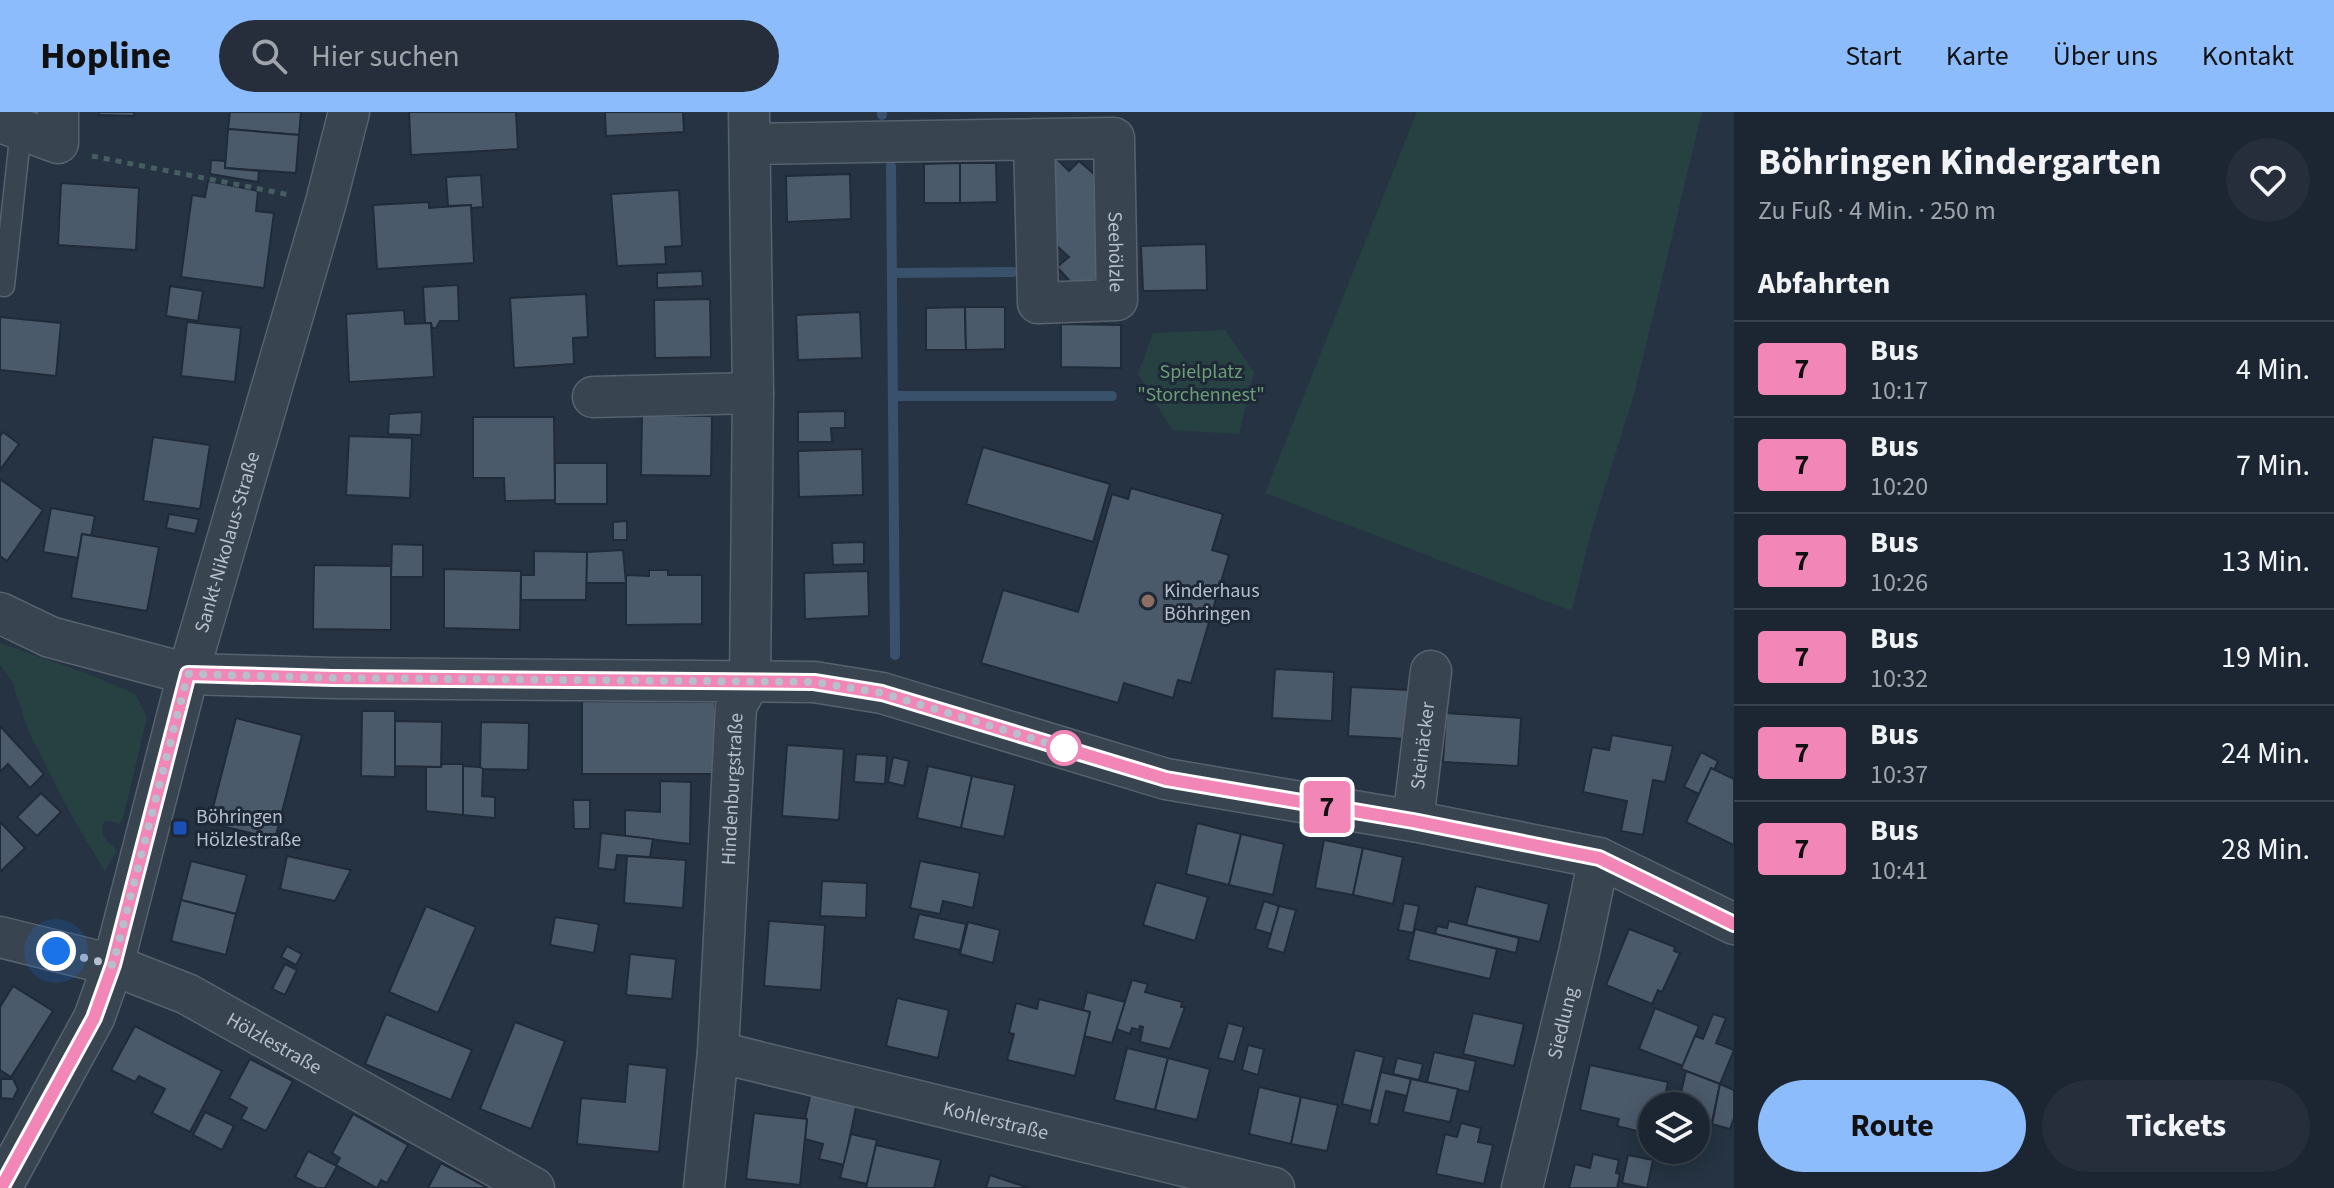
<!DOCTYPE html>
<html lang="de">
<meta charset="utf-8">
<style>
body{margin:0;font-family:"Source Sans 3",sans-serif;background:#252e3a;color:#f1f3f6;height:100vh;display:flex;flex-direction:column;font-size:30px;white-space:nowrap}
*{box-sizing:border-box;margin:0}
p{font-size:26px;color:#a0a5ac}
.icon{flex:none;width:44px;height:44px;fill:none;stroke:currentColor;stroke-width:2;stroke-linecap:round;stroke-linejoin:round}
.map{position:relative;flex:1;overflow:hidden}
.panel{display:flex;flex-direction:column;background:#1c2632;width:600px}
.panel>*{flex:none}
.badge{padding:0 16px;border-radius:6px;font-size:28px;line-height:52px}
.tools{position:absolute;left:1638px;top:980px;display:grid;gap:16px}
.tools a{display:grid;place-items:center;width:72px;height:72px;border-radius:50%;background:#1c2632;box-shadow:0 4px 20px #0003,0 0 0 2px #3a434d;font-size:40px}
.you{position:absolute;width:40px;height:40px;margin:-20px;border:6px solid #fff;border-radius:50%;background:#1a73e8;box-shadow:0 0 0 12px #1a73e833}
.map>.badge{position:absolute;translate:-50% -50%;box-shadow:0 0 0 4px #fff}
h2{padding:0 24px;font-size:30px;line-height:72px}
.round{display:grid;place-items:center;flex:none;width:84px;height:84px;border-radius:42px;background:#252e3a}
.overview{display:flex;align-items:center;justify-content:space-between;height:136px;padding:0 24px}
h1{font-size:38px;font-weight:700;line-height:60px}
.button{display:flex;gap:16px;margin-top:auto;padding:16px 24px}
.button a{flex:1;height:92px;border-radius:48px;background:#8cbcfb;color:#111;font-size:32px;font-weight:700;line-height:92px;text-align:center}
.button a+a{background:#252e3a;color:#f1f3f6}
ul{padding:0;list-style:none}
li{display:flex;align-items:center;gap:24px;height:96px;padding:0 24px;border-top:2px solid #3a434d}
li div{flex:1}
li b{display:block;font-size:30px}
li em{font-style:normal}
li .badge{min-width:88px;font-weight:700;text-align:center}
header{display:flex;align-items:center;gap:48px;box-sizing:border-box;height:112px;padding:0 40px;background:#8cbcfb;color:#111}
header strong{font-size:38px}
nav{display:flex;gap:44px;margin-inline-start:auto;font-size:28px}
.search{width:560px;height:72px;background:#252e3a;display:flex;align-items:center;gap:20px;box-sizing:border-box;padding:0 28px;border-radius:44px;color:#a0a5ac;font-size:30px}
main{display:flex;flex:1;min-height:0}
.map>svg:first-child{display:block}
.green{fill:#274143}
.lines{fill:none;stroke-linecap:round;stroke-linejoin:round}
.stream{stroke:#3a516b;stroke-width:10}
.building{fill:#4b5a6b;stroke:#202b39;stroke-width:2}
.lane-casing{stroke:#57626f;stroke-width:23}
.street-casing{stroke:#57626f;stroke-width:43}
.path{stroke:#455e5f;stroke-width:5;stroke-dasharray:6 6;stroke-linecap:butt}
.lane{stroke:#394451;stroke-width:20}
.street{stroke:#394451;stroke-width:40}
.line-casing{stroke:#fff;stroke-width:18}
.line{stroke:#f286b7;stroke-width:12}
.walk{stroke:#b6bfcb;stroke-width:8;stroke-dasharray:0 14.4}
.education-dot{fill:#8d6e63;stroke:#1e2937;stroke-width:3}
.stop-dot{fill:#fff;stroke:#f286b7;stroke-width:4}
.transit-dot{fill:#1a4fb4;stroke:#1e2937;stroke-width:3}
.labels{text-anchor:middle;stroke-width:6;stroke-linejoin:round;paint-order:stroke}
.street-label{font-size:20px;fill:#b6bfcb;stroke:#1e2937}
.park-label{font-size:20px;fill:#6d9d75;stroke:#1e2937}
.poi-label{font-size:20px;fill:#b6bfcb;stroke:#1e2937;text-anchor:start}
</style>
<header>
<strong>Hopline</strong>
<div class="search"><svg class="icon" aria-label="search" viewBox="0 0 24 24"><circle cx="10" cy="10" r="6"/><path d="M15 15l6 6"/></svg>Hier suchen</div>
<nav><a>Start</a><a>Karte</a><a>Über uns</a><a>Kontakt</a></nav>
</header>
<main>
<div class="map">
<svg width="1734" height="1076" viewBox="0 0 1734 1076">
<rect width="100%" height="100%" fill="#253342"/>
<g class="green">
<path d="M1417,0h285l-67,279 -44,141 -19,79 -307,-118z"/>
<path d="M1225,218l29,42 -15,62 -67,-4 -34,-56 15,-41z"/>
<path d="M0,531l88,31 47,20 12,23 -23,97 -4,10 -9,-3 -7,1c-6,14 4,19 13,28l-12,22 -36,-61 -41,-81 -16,-49 -12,-16z"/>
</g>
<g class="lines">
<g class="stream">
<path d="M882,0v3"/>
<path d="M891,54l4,489"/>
<path d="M892,161l121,-1"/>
<path d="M894,284h218"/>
</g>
</g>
<g class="building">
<path d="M99,0h35v4l-35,-1z"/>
<path d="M230,0h71l-2,23 -71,-6z"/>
<path d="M409,0h107l2,37 -107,6z"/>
<path d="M605,0h78l1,20 -78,4z"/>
<path d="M228,17l71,6 -3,38 -71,-5z"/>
<path d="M1055,45l14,14 10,-10 23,20v88l-7,12 -16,10 -22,-24 12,-10 -22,-20 -1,-66z"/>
<path d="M211,48l14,1v7l34,3 -1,11 -48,-8z"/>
<path d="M960,51v40h-36v-39z"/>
<path d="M960,51h36l1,39 -37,1z"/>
<path d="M850,62l1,45 -64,3 -1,-46z"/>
<path d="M481,63l2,32 -12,1v-3l-23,1 -2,-29z"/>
<path d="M208,69l50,10 -2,20 18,2 -10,75 -83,-11 11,-82 13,2z"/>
<path d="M61,71l78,5 -3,62 -78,-5z"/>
<path d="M679,78l3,56 -17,1 1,17 -49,2 -6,-72z"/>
<path d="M429,90v6l42,-3 3,58 -97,6 -4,-64z"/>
<path d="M1206,132l1,46 -64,1 -2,-45z"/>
<path d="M702,159l1,15 -46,2v-15z"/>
<path d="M458,173l1,36h-19l-4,7h-4l-1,-5h-6l-2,-36z"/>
<path d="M170,174l33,5 -5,30 -32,-5z"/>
<path d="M586,182l2,43 -15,1 1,26 -60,4 -4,-70z"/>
<path d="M710,187l1,58 -56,1 -1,-58z"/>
<path d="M965,195l1,43h-40v-42z"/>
<path d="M965,195h40v42l-39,1z"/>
<path d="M404,198l1,14 26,-1 3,54 -85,5 -3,-68z"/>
<path d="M860,200l2,46 -64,2 -2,-45z"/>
<path d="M0,205l61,6 -5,53 -56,-6z"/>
<path d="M187,210l54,6 -6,54 -54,-6z"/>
<path d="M1061,212l60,1v43l-60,-1z"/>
<path d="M845,299v17h-14l1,14h-34v-30z"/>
<path d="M422,300l-1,23 -33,-1 1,-20z"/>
<path d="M642,303l70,1 -1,60 -70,-1z"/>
<path d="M473,305h81l1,83 -50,1 -1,-23h-31z"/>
<path d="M3,320l16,12 -19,26v-34z"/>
<path d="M349,324l63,2 -2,60 -64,-3z"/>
<path d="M153,325l57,8 -10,64 -57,-8z"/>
<path d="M983,335l127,37 -17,58 -127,-38z"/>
<path d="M862,337l1,46 -64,2 -1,-46z"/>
<rect x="555" y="351" width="52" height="41"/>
<path d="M0,367l43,31 -36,51 -7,-5z"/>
<path d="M1131,376l92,26 -11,36 17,5 -38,128 -13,-3 -5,18 -49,-15 -6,20 -137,-40 22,-73 75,22 34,-118 16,5z"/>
<path d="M51,396l44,8 -4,20 -9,-2 -4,24 -35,-6z"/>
<path d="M169,402l30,5 -4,15 -29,-6z"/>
<path d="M627,409v19h-14v-18z"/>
<path d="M82,422l77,13 -12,64 -76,-13z"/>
<path d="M864,430v22l-31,1 -1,-22z"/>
<path d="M392,432l31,1v32h-32z"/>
<path d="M623,438l3,33h-40l1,-31z"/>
<path d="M534,439l53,1 -1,48h-65v-25h13z"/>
<path d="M314,453l77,1v64l-78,-1z"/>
<path d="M444,457l77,2 -1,59 -76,-2z"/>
<path d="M649,458h19v5h34v49l-76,1v-50l23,1z"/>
<path d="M868,459l1,45 -64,3 -1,-46z"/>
<path d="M1275,557l59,3 -2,49 -60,-3z"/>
<path d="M1351,575l59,3 -2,49 -60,-3z"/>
<path d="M582,589l133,1v72h-133z"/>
<path d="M362,599h33v66l-34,-1z"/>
<path d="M1446,601l75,5 -3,48 -75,-4z"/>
<path d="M236,606l66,17 -27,104 -66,-16z"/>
<path d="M395,609l47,1 -1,45 -46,-1z"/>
<path d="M481,610l48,1 -1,47 -48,-1z"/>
<path d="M0,614l44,48 -14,14 -22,-24 -8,8z"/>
<path d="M1612,623l61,11 -8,36 -12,-2 -10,55 -22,-4 6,-30 -44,-9 9,-45 17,3z"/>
<path d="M787,633l57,4 -5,71 -57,-4z"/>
<path d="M1701,640l17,9 -4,9 -3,-2 -12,26 -15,-7z"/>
<path d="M856,642l31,2 -2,28 -31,-2z"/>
<path d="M893,645l16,4 -5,25 -16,-4z"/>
<path d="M442,652h21v51l-37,-4v-44h15z"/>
<path d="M463,654l17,1 3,2 -1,27 13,1v21l-32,-3z"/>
<path d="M928,654l44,10 -11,52 -44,-10z"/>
<path d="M1711,656l23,11v66l-48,-23z"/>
<path d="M972,664l43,9 -11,52 -43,-9z"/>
<path d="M660,669l31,1 -1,62 -65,-8v-26l35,2z"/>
<path d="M41,681l20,19 -24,24 -20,-19z"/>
<path d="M573,688h17v29h-16z"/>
<path d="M0,710l25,26 -25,24z"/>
<path d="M1197,711l44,11 -12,51 -43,-11z"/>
<path d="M601,721l52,6 -3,18 -33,-2 -2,15 -17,-2z"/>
<path d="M1241,722l43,10 -11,51 -44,-10z"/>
<path d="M1324,728l39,8 -10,47 -38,-7z"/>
<path d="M1363,736l40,9 -10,47 -40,-9z"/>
<path d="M287,744l64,14 -16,31 -55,-12z"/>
<path d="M627,744l59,4 -3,48 -59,-5z"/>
<path d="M191,749l56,14 -11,39 -55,-14z"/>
<path d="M920,749l60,12 -7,35 -30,-7 -3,13 -30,-6z"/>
<path d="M822,769l45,2 -1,35 -46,-2z"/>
<path d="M1156,770l52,15 -13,44 -52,-16z"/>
<path d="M1476,774l73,18 -9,38 -74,-17z"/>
<path d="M181,788l55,14 -10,41 -55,-14z"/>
<path d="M1264,789l15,5 -8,28 -16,-5z"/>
<path d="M1404,791l15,3 -6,27 -15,-3z"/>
<path d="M426,794l50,21 -38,86 -49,-21z"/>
<path d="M1279,794l17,4 -12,43 -17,-5z"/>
<path d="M919,802l47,10 -6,26 -47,-11z"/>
<path d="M555,805l44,7 -5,29 -44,-8z"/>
<path d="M769,809l56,4 -4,65 -57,-4z"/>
<path d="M1449,809l70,17 -3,15 -81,-19 2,-8 10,2z"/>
<path d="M968,810l32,8 -7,33 -33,-9z"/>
<path d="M1415,817l82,20 -7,30 -82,-19z"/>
<path d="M1629,817l46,18 -1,4 6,2 -18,39 -4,-2 -6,14 -46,-19z"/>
<path d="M287,834l15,8 -6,11 -15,-8z"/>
<path d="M630,842l46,5 -4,40 -46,-4z"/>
<path d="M285,852l12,6 -12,25 -13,-6z"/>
<path d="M1132,868l16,4 -3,8 37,10 -1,5h4l-15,42 -30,-7 3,-15 -3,-1 -1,4 -7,-2 -2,6 -14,-5z"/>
<path d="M13,874l40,25 -42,66 -11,-7v-63z"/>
<path d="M1087,880l38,10 -13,41 -28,-7 6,-24 -7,-2z"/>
<path d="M897,886l52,12 -11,48 -52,-12z"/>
<path d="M1039,887l51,13 -15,64 -68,-16 7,-26 -5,-1 7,-30 21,6z"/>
<path d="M1655,896l44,18 -16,40 -44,-17z"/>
<path d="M1473,901l51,11 -10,42 -51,-12z"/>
<path d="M386,902l86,36 -21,50 -86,-36z"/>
<path d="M1713,902l13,4 -10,25 18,7 -14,34 -39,-15 14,-33 8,3z"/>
<path d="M515,910l50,19 -34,88 -51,-20z"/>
<path d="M1228,911l16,4 -10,35 -16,-4z"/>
<path d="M135,914l87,45 -32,61 -38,-19 13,-24 -26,-13 -4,6 -24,-12z"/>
<path d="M1248,933l16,4 -6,26 -16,-5z"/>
<path d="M1127,936l41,10 -13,52 -41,-10z"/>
<path d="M1355,938l29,7 -13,54 -29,-7z"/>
<path d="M1434,940l42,9 -7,31 -42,-10z"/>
<path d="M1168,946l42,11 -13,51 -42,-10z"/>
<path d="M1397,946l26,6 -4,16 -26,-6z"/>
<path d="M250,947l43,22 -27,50 -25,-12 6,-11 -18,-10z"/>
<path d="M628,952l39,4 -8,84 -82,-8 4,-46 44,4z"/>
<path d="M1590,953l78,17 -5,24h-11v22l-5,-2 -2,7 -28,-7 2,-7 -39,-9z"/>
<path d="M1686,959l34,13 -9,43 -15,-2v-19h-18z"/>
<path d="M1381,960l30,7 -4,17 -21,-5 -8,34 -9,-2z"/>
<path d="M1,967h12l5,10 -5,10 -12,-1z"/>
<path d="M1411,967l47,10 -8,33 -47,-10z"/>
<path d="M1720,972l14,6v28l-4,11 -18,-5z"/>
<path d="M1259,975l42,10 -10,47 -42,-10z"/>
<path d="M811,980l46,10 -13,63 -25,-6 4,-15 -18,-5 2,-20h-2z"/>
<path d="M1301,985l37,8 -11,46 -36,-7z"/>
<path d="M205,1000l29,14 -12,24 -29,-15z"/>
<path d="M754,1001l53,6 -7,66 -54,-6z"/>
<path d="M353,1002l55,31 -21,38 -6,-3 -4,8 -41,-23 4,-7 -8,-5z"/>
<path d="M1461,1011l20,5 -3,14 15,3 -9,39 -48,-10 9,-40 12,3z"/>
<path d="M851,1022l26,6 -10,44 -27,-6z"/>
<path d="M876,1033l65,15 -7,28h-68z"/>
<path d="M308,1039l29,15 -12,22h-8l-22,-11z"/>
<path d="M1593,1042l26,6 -3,13 4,1 -3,14h-48l6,-24 15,4z"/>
<path d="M1628,1043l25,5 -6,28 -25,-5z"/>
<path d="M441,1051l47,25h-60z"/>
<path d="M990,1063l39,13h-43z"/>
</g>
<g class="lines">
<g class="lane-casing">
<path id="lane" d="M4,174l17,-157"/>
</g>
<g class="street-casing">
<g id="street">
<path d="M3,0v11l55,20v-31"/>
<path id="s1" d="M750,32l364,-6 3,162 -79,3 -4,-164"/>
<path d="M593,285l160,-4"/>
<path d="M0,501l50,24 138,37 145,4 481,4 68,11 284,86 247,42 186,37 135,66"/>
<path id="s2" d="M1413,709l18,-150"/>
<path id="s3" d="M0,825l113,28 74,29 347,194"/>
<path id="s4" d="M718,940l556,136"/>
<path id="s5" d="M1,1076l93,-170 19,-53 75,-291 138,-472 23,-90"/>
<path id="s6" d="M704,1076l14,-136 18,-346 14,-25 3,-288 -4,-281"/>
<path id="s7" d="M1522,1076l57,-235 20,-95"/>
</g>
</g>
<path class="path" d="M92,44l198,39"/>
<use href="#lane" class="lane"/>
<use href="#street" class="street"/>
</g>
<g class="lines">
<g class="line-casing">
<path id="line" d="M1,1076l93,-170 19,-53 75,-291 145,4 481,4 68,11 284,86 247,42 186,37 135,66"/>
</g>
<use href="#line" class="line"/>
<path class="walk" d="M56,839l57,14 75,-291 145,4 481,4 68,11 182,55"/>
</g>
<circle class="education-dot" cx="1148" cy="489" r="8"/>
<circle class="stop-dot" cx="1064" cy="636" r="16"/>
<rect class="transit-dot" x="172" y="708" width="16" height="16" rx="4"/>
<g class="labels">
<g class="street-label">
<text dy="7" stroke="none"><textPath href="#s1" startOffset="478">Seehölzle</textPath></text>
<text dy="7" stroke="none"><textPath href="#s5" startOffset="688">Sankt-Nikolaus-Straße</textPath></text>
<text dy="7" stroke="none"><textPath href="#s2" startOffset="76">Steinäcker</textPath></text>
<text dy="7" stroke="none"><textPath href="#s6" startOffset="400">Hindenburgstraße</textPath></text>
<text dy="7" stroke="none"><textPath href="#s7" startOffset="170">Siedlung</textPath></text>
<text dy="7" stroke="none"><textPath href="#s3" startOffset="296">Hölzlestraße</textPath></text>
<text dy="7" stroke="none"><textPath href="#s4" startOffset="286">Kohlerstraße</textPath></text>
</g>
<g class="park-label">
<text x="1201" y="266">Spielplatz<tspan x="1201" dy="23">"Storchennest"</tspan></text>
</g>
<g class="poi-label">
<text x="1164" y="485">Kinderhaus<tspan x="1164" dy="23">Böhringen</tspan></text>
<text x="196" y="711">Böhringen<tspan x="196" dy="23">Hölzlestraße</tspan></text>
</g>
</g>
</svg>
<div class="tools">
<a><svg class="icon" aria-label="layers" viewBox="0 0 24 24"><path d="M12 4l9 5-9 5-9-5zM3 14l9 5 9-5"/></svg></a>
</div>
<div class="you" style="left:56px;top:839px"></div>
<b class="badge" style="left:1327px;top:695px;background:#f286b7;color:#111">7</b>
</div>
<section class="panel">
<div class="overview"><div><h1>Böhringen Kindergarten</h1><p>Zu Fuß · 4 Min. · 250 m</p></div><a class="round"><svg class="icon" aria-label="heart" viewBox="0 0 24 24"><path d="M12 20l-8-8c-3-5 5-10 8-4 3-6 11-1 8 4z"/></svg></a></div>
<h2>Abfahrten</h2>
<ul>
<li><span class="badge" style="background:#f286b7;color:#111">7</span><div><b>Bus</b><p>10:17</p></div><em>4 Min.</em></li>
<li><span class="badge" style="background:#f286b7;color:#111">7</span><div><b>Bus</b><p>10:20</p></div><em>7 Min.</em></li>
<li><span class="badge" style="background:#f286b7;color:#111">7</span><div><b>Bus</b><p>10:26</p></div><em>13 Min.</em></li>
<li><span class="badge" style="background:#f286b7;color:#111">7</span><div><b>Bus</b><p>10:32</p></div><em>19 Min.</em></li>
<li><span class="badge" style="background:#f286b7;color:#111">7</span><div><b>Bus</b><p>10:37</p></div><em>24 Min.</em></li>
<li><span class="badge" style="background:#f286b7;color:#111">7</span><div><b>Bus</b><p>10:41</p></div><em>28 Min.</em></li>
</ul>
<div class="button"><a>Route</a><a>Tickets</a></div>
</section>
</main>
